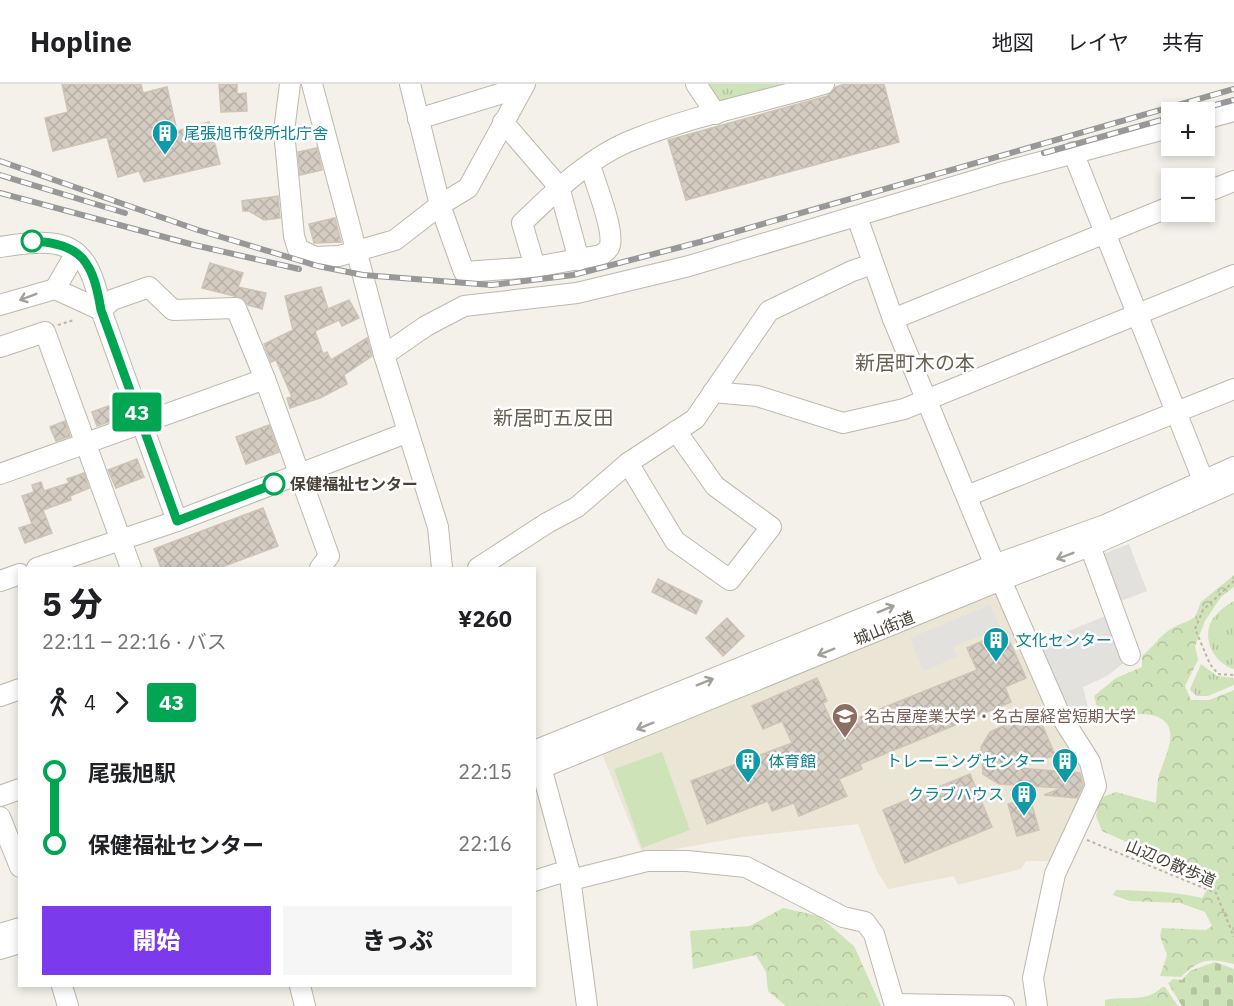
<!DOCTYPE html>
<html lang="ja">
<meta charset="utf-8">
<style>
body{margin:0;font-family:"IBM Plex Sans","Noto Sans JP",sans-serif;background:#f6f6f6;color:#202124;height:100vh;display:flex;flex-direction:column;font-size:22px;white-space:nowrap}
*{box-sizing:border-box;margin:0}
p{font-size:20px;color:#757577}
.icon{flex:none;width:33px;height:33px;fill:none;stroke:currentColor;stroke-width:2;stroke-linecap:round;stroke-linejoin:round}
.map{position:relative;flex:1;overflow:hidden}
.side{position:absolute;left:18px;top:483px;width:518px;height:420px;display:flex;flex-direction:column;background:#fff;border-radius:0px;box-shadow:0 3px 9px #0003}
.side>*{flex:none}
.badge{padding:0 12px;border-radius:4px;font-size:21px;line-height:39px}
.buttons{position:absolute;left:1161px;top:18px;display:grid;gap:12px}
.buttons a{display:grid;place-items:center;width:54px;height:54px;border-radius:0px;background:#fff;box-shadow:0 3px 9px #0003;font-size:30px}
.map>.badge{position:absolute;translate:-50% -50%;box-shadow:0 0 0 3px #fff}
.legs{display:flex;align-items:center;gap:9px;height:66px;padding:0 24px;font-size:20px}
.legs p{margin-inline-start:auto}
.headline{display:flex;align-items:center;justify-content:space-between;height:102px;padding:0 24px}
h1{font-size:33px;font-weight:800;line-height:45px}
.action{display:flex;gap:12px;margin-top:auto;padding:12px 24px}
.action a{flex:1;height:69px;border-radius:0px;background:#7c3aed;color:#fff;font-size:24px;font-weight:800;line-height:69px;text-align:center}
.action a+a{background:#f6f6f6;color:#202124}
ul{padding:0 24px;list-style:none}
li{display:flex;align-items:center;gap:21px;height:72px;font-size:22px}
li i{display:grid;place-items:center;width:9px;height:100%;margin:0 8px;background:currentColor}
li i::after{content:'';width:15px;height:15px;margin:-8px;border:4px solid;border-radius:50%;background:#fff}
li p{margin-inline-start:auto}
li:first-child i{background:linear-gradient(#0000 50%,currentColor 0)}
li:last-child i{background:linear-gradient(currentColor 50%,#0000 0)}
header{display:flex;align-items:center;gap:36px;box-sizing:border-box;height:84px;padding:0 30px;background:#fff;border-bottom:2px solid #e0e0e0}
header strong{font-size:28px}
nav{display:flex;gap:33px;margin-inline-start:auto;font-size:21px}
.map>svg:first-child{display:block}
.education{fill:#ebe5d6}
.grass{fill:url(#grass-tufts)}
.forest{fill:url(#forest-crowns)}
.cemetery{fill:url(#cemetery-stones)}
.pitch{fill:#cfe3b8}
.parking{fill:#e2e1de}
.building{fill:url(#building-cross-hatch);stroke:#cec4b5;stroke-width:1.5}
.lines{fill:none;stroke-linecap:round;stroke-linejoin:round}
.minor-casing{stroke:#beb8ae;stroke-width:22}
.path{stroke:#beb4a1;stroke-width:2;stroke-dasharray:3 3;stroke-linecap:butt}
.minor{stroke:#fff;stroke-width:20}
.rail-casing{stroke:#989898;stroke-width:6}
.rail{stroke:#fff;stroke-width:4;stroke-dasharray:11;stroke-linecap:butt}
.oneway{stroke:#a3a09c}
.line-1-casing{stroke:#fff;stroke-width:14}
.line-1{stroke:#00a651;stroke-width:9}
.stop-1-dot{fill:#fff;stroke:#00a651;stroke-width:3}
.labels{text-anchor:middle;stroke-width:5;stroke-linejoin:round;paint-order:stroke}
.culture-label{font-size:16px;fill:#0d838f;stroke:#fff;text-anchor:start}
.stop-label{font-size:16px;font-weight:bold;fill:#474139;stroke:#fff;text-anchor:start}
.street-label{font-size:16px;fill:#474139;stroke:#fff}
.education-label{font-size:16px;fill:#785e54;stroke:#fff;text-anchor:start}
.quarter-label{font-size:20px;fill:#685f52;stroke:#fff}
</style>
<header>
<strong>Hopline</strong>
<nav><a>地図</a><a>レイヤ</a><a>共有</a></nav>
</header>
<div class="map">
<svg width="1234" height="922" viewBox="0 0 1234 922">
<defs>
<pattern id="grass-tufts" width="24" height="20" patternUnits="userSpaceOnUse" patternTransform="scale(1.5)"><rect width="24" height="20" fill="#cfe3b8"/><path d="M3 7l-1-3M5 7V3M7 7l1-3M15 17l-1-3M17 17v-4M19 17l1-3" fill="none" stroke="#b3c49f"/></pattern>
<pattern id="forest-crowns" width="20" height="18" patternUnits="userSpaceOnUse" patternTransform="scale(1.5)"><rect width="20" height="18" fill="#cfe3b8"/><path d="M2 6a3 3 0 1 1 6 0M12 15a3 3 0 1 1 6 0" fill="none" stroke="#b3c49f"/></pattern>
<pattern id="cemetery-stones" width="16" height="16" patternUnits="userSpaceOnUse" patternTransform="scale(1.5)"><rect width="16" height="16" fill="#cfe3b8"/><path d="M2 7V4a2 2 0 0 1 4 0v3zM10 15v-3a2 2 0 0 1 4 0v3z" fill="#b3c49f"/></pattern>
<pattern id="building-cross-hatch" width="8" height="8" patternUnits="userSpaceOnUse" patternTransform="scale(1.5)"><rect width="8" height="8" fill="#d4ccc1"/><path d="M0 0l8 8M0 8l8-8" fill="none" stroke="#b7b0a7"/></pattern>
</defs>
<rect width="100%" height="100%" fill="#f3f1ea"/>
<path class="education" d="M1001,508l90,189 -36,80h-29l-5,8 -63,16 -4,-9 -66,13 -11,-18 -19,-47 -116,13 -99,18 -43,-106z"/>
<g class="grass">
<path d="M708,0h73l1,6 -59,17z"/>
<path d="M1234,517v68c-18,-5 -31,-26 -24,-45 4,-10 15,-18 24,-23z"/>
<path d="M1201,580l16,12 17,2v7l-26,11h-12l-6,-7z"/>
</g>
<g class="forest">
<path d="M1234,491v12l-13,10 -16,24 -10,25 3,14 -13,26 6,14h18l25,-10v274c-25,-6 -34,-6 -53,13l-21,-1 7,-21 -7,-19 2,-8 44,2 6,-4 -7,-14 -25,-9 -50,-2 -17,-6 3,-5c30,1 58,1 86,8l11,-17 -111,-50 -6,-15 4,-18 16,-6 40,11c1,-9 1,-20 3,-28 5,-17 27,-53 -8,-60 -23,-4 -27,6 -54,-8l-3,-11 22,-18 26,-11v-11c10,-8 16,-18 26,-25 7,-6 18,-8 27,-14l6,-15z"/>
<path d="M783,824l36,8 35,30 27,60h-95l-18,-15 -2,-19 -10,-17 -63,14 -3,-38 60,-5z"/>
<path d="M1162,903h3l13,19h-73v-6c21,-5 40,4 57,-13z"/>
</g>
<path class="cemetery" d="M1215,878l19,7v37h-52l-14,-23 5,-4 9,1 8,-9z"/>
<path class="pitch" d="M662,668l28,78 -48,18 -28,-79z"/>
<g class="parking">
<path d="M1129,460l18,47 -29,11 -18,-47z"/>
<path d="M990,521l10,23 -47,19 4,10 -34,14 -13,-33z"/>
<path d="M1108,531l18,46 -19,15 -24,11 6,25 -20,4 -33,-72z"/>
</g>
<g class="building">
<path d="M62,0h79l2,9 24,-6 10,44 32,-9 11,42 -76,18 -5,-11 -21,6 -11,-40 -54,14 -8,-33 23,-6z"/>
<path d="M219,0h18v10l9,-1 1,18 -26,1z"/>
<path d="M845,0h39l15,58 -213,58 -18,-60 159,-44 9,-9z"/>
<path d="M317,64l5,22 -22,5 -2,-23z"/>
<path d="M278,112l2,22 -16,2 -15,-9h-6l-1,-10z"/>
<path d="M335,134l6,24 -27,1 -5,-19z"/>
<path d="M210,179l33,10 -5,14 28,6 -4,16 -14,-4 -6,-7 -40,-10z"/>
<path d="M321,203l7,22 21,-9 10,18 -17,8 -3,-6 -24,11 8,23 4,-2 4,8 36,-22 5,18 -28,19 3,9 -27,14 -30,10 -3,-10 5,-1 -16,-37 -5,2 -7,-18 29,-14 -8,-34z"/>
<path d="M117,319l6,14 -26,9 -5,-14z"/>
<path d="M65,337l5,15 -14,5 -6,-14z"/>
<path d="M269,341l10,27 -33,12 -10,-27z"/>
<path d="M137,375l7,18 -28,11 -8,-18z"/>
<path d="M84,389l5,15 -19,8 1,4 -28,10 9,23 -27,10 -6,-15 13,-4 -10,-28 12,-4 -2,-7 9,-3 3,9 25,-8 -2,-4z"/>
<path d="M263,424l15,38 -59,22h-58l-7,-19z"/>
<path d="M658,495l44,22 -6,13 -44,-22z"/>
<path d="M727,534l17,18 -21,20 -17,-18z"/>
<path d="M1005,547l21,47 -21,9 6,15 -151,62 2,5 -23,10 8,17 -48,20 -5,-13 -22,8 -4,-10 -61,23 -16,-43 101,-38 -10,-22 -19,8 -11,-23 65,-28 10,23 -4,2 10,22 9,-4 1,3 134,-54 -10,-22z"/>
<path d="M1036,626l19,45 -37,13 62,5 3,12 -6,13 -33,-3 18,-7 -63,-4 -16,-10 -2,-27 9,-15z"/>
<path d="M970,690l22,53 -87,36 -22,-53z"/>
<path d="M1030,714l9,32 -22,6 -9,-32z"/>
</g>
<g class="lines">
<g class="minor-casing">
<g id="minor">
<path d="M290,0l-6,47 10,105 4,13 17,8 24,-1 56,-16 45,-35 28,-17 57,-104"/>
<path d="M312,0l72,271 54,172 4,41"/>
<path d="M410,0l30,121 24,67 71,-5 66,-12c4,-3 8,-5 9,-10 4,-17 -15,-62 -20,-80"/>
<path d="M696,0l20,30"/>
<path d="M418,35l104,-32 -2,-3"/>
<path d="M1204,35l30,-8"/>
<path d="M503,38l56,65 20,73"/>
<path d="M1073,68l130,328"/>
<path d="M1204,109l30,-12"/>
<path d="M857,133l36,102 108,261 58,133 31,49 6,24 -41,88 -22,104 4,28"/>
<path d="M0,163c64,-10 88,-7 101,63l-46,-21 -55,16"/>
<path d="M535,183l-13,-44c32,-31 70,-68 113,-84 60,-24 127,-37 189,-55"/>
<path d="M55,205l21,-36"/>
<path d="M893,235l279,-113"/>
<path d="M0,263l45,-15 86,236"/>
<path d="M384,271l42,-29 38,-20 113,-13 112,-27 314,-94 169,-45"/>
<path d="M713,308l44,4 86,27 61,-14 330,-134"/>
<path d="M628,379l47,78 55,39 41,-53 -56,-41 -39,-55"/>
<path d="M0,390l265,-95"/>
<path d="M967,412l267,-107"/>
<path d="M177,437l-76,-211 11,-10 37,-13 24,23 63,-2 29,71 64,177 -9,12"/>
<path d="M1090,462l40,109"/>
<path d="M37,484l140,-47 229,-88"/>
<path d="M478,484l69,-45 30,-16 51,-44 67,-44 74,-108 83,-40 21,-7"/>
<path d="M0,497l20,-7"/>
<path d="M0,612l20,-7"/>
<path d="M534,667l460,-186 111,-40 129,-58"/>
<path d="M538,672l31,114 18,136"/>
<path d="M534,687l467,-191 89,-34 144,-64"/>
<path d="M0,712l20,-7"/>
<path d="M0,733l20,50"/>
<path d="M571,796l76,-19h40l59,6 97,50 22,5 9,12 21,72"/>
<path d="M534,797l35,-11"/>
<path d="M0,850l20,-6"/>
<path d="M0,865l20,-6"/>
<path d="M62,902l6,20"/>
<path d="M300,902l5,20"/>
<path d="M895,920l109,2"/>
</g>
</g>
<g class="path">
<path d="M58,241l16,-5"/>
<path d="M1234,497l-31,29 -8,19 15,35 8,10 16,1"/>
<path d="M1087,756l129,53 18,44"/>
</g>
<use href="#minor" class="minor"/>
<g class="rail-casing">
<g id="rail">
<path d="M1189,28l45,-12"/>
<path d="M1044,69l128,-36"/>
<path d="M0,77l198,69 120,36 45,9 129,10 81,-10 127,-33 534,-153"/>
<path d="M0,91l125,38"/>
<path d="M0,109l194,52 105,24"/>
</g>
</g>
<use href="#rail" class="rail"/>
</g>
<defs><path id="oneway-shaft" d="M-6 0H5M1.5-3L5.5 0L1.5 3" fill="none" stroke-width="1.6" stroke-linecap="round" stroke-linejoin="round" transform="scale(1.5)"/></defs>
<g class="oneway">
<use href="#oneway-shaft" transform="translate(28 213) rotate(159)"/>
<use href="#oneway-shaft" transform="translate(1065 472) rotate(159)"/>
<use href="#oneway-shaft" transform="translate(886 525) rotate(-22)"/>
<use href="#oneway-shaft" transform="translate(826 568) rotate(158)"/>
<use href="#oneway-shaft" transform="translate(705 598) rotate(-22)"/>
<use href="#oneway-shaft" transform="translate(645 642) rotate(158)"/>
</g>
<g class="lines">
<g class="line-1-casing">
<path id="line-1" d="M32,157c51,2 61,22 69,69l76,211 97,-37"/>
</g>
<use href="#line-1" class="line-1"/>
</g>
<defs>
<g id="building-pin" transform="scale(1.35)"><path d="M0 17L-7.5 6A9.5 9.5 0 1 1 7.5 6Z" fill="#0f9aa8" stroke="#fff"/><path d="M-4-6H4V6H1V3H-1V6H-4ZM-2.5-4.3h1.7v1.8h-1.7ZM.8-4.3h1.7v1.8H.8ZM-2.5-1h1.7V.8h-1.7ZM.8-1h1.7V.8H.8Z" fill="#fff"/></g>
<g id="university-pin" transform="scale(1.35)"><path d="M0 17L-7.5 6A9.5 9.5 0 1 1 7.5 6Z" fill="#8d6e63" stroke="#fff"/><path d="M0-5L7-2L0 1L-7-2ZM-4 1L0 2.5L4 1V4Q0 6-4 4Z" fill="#fff"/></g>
</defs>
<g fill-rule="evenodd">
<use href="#building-pin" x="165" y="49"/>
<use href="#building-pin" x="996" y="556"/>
<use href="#university-pin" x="845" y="632"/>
<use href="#building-pin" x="748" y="677"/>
<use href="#building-pin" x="1065" y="677"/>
<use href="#building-pin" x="1024" y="710"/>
</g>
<g class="stop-1-dot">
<circle cx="32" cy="157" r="10"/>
<circle cx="274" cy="400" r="10"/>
</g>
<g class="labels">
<g class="culture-label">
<text x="184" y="55">尾張旭市役所北庁舎</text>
<text x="1016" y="562">文化センター</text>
<text x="768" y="683">体育館</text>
<text x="1046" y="683" text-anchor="end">トレーニングセンター</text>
<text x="1004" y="716" text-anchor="end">クラブハウス</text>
</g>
<g class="stop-label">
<text x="290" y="406">保健福祉センター</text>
</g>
<g class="street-label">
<text transform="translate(884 544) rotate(-22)" y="6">城山街道</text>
<text transform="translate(1171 779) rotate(23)" y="6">山辺の散歩道</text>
</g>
<g class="education-label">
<text x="864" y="638">名古屋産業大学・名古屋経営短期大学</text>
</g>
<g class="quarter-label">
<text x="915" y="286">新居町木の本</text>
<text x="553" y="341">新居町五反田</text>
</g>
</g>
</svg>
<div class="buttons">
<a>+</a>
<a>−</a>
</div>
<b class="badge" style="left:137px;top:328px;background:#00a651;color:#fff">43</b>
<section class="side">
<div class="headline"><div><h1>5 分</h1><p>22:11 – 22:16 · バス</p></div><b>¥260</b></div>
<div class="legs"><svg class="icon" aria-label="walk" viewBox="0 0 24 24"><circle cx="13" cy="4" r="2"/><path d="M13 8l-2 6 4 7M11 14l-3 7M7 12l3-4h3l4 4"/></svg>4<svg class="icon" aria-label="forward" viewBox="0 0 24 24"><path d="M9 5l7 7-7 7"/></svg><b class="badge" style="background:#00a651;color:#fff">43</b></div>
<ul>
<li><i style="color:#00a651"></i><b>尾張旭駅</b><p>22:15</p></li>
<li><i style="color:#00a651"></i><b>保健福祉センター</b><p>22:16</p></li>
</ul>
<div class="action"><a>開始</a><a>きっぷ</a></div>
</section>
</div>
